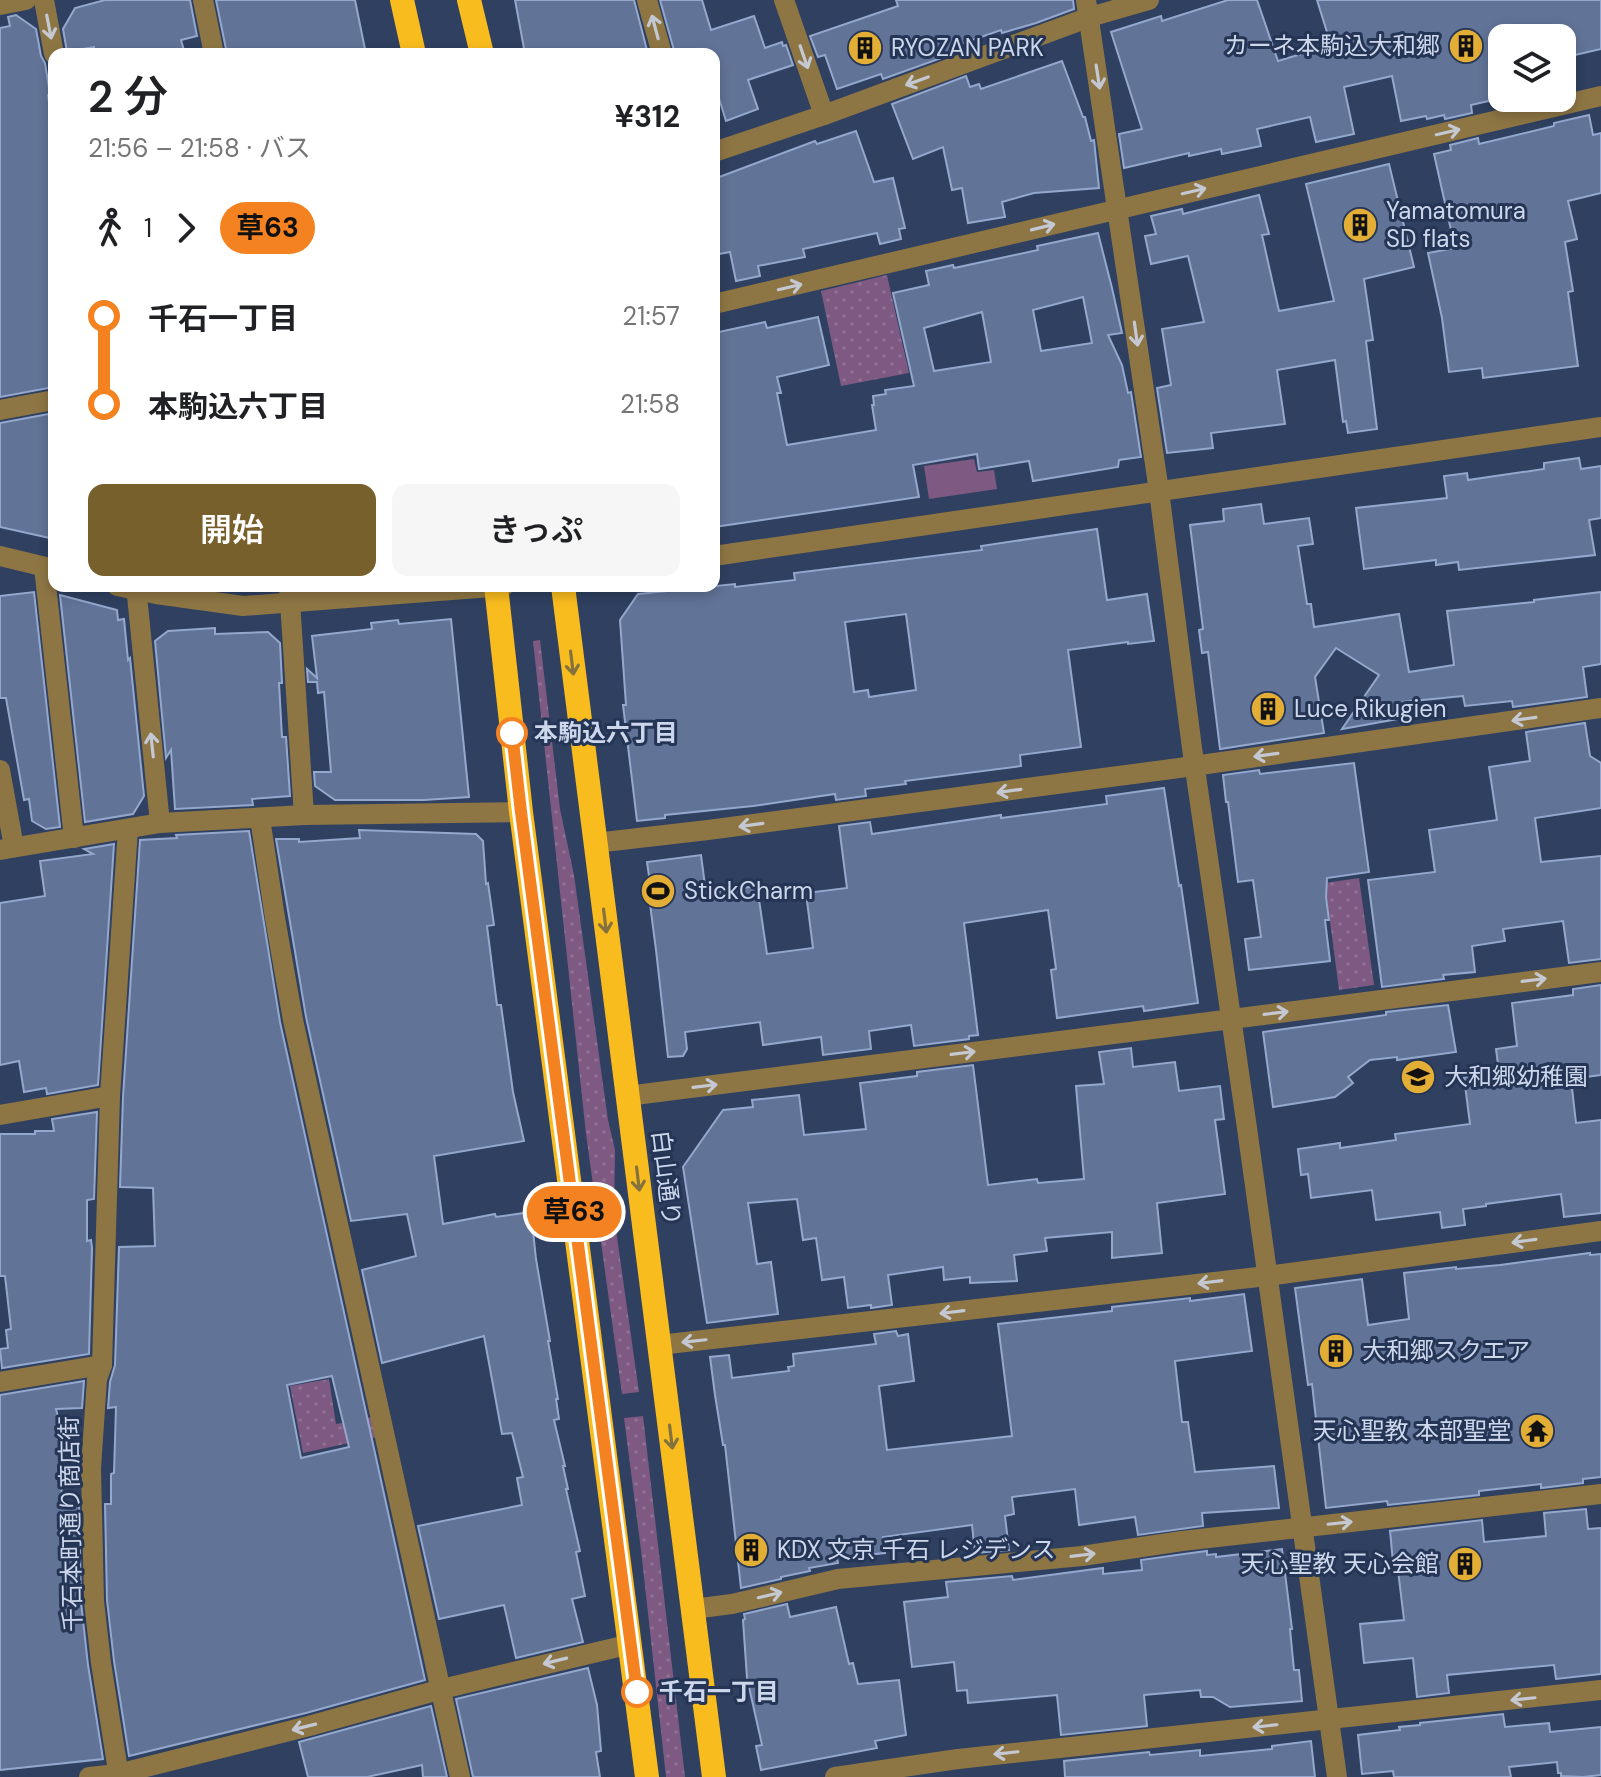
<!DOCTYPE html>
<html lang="ja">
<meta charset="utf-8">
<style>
body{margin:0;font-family:"DM Sans","Noto Sans JP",sans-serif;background:#f6f6f6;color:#202124;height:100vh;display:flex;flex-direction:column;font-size:30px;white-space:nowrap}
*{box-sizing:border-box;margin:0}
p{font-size:26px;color:#757577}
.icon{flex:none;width:44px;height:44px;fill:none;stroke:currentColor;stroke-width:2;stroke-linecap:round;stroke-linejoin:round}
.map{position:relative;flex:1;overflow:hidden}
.panel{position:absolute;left:48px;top:48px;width:672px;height:544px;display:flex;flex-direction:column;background:#fff;border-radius:16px;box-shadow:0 4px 12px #0003}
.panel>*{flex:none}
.badge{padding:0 16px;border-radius:26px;font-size:28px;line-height:52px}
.buttons{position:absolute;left:1488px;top:24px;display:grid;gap:16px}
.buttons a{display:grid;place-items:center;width:88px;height:88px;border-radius:16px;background:#fff;box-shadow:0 4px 12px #0003;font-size:40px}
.map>.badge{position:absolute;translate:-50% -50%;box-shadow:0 0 0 4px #fff}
.legs{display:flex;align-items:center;gap:12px;height:88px;padding:0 40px;font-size:26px}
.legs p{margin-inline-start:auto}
.summary{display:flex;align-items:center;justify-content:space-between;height:136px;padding:0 40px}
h1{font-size:44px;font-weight:600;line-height:60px}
.cta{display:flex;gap:16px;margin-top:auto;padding:16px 40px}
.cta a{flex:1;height:92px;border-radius:16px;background:#78602c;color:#fff;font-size:32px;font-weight:600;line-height:92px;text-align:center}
.cta a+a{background:#f6f6f6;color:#202124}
ul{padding:0 40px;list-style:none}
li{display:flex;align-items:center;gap:28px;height:88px;font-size:30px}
li i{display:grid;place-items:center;width:12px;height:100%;margin:0 10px;background:currentColor}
li i::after{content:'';width:20px;height:20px;margin:-10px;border:6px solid;border-radius:50%;background:#fff}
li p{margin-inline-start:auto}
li:first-child i{background:linear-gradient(#0000 50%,currentColor 0)}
li:last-child i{background:linear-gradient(currentColor 50%,#0000 0)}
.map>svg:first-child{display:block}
.grass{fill:url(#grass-dots)}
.garden{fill:#7e5982}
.building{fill:#617397;stroke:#94a8ce;stroke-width:2;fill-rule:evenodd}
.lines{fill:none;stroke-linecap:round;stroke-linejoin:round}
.minor{stroke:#8e7644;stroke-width:20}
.highway{stroke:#f9bc1f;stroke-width:24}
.oneway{stroke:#c4c8d3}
.oneway2{stroke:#84723d}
.line-1-casing{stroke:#fff;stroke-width:18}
.line-1{stroke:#f58220;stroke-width:12}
.stop-1-dot{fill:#fff;stroke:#f58220;stroke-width:4}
.labels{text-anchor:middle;stroke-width:6;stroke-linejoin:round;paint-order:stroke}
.poi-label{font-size:24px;fill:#cdd7ec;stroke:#253555;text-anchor:start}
.stop-label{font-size:24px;font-weight:bold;fill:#cdd7ec;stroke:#253555;text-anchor:start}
.street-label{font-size:24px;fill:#cdd7ec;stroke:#253555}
</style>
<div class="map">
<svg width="1601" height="1777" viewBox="0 0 1601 1777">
<defs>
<pattern id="grass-dots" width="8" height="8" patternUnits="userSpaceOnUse" patternTransform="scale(2)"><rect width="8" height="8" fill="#7e5982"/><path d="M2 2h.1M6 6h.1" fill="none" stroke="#8f7094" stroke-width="1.8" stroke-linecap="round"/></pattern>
</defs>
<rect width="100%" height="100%" fill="#2f4060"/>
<g class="grass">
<path d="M887,275l22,98 -68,13 -20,-95z"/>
<path d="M540,640l20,169 14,66 34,245 7,30 -1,66 25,176 -17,2 -36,-260 -53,-493z"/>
<path d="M1359,878l15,107 -35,5 -14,-107z"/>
<path d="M329,1379l7,45 36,-7 5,20 -74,16 -13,-67z"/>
<path d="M643,1416l42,361h-19l-25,-227 -17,-132z"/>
</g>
<path class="garden" d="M974,459l3,13 17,-2 3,19 -68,10 -5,-33z"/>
<g class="building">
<path d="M105,0h85l7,36 -16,4 4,14h-90l-1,-7 -27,5 -4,-23 12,-21z"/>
<path d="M216,0h139l11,54h-139z"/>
<path d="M515,0h119l14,54h-123z"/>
<path d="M660,0h42l9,30 43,-14 11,32 17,-6 1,4 3,-1 7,20 -45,15 10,29 -32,12 -12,-39v-28h-39z"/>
<path d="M896,0h177l1,9 -38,14 -34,10 -1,-3 -46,16 3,6 -75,27 -2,-5 -44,15 -12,-34 -7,2 -8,-21 88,-30z"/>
<path d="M1228,0h29l21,61 53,-16 -14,-45h284v49l-39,9v-20h-66l6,25v35l-31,7 1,8 -27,6 -1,-4 -17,4 -1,-3 -25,5 -9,-45 -48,11 10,47 -38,8 -6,-25 -53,12 4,17 -39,8 -1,-5 -32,7v-3l-65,15 -5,-34 23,-5 -31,-97 50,-16 1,5z"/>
<path d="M16,15l20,14 5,27 4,7 5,31 -2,1 4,29h-3l5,28v235l-54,10v-369l10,-2 -2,-9z"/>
<path d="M1062,61l21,56h2l6,24 3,-1 5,48 -65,5 -32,9 3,15 -37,6 -6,-35 -10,2 -9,-43 -30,12 -21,-55 74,-28 4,11 9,-3 2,5z"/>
<path d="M1589,115l4,20 8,-2v60l-33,8 9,38 -12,3 8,49 -5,1 10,74 -95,12 -1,-10 -33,4 -7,-54 -14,-65 27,-5 -21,-94 17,-4 -1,-5 28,-7 1,6 75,-18v-3z"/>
<path d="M856,131l18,51 19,-4 12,50 -6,1 2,10 -21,5 -3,-11 -74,16 2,8 -47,9 2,10 -24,5 -6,-29 -16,3v-76l101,-38 2,3z"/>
<path d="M1389,164l25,103 -50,12 9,61 -7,1 11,88 -29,4 -2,-12 -3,1 -8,-62 -58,10 8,54 -74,9 2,15 -46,5 -10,-65 14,-3 -9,-56 42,-7 -16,-66 -37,8 -6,-28 11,-2 -5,-18 31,-7 1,5 76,-19 10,39 -7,1 17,76 55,-10 -28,-117z"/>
<path d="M1098,233l14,55 10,45 -14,2 14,30 6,28 3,-1 10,65 -22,3 -1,7 -85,14 -4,-20 -50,8 -2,-15 -64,11 6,32 -205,30v-194l51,-11 2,6 51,-11 11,48 -52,12 4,16h-4l10,52 89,-15 -4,-25h2l-1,-9 13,-2 -1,-4 29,-4 -21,-93 36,-8 -3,-14 27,-6 1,3 84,-18 -1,-4zM1083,297l9,46 -51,8 -8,-41zM982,312l9,50 -57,9 -10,-43z"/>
<path d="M54,413v126l-54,-12v-104z"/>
<path d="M1579,458l2,11 20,-3v52l-12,2 6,35 -136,15 -1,-8 -22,3v-5l-72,9 -8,-61 91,-10 -3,-22 23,-3 1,7 76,-11v-6z"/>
<path d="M1261,504l3,20 45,-6 4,26 -15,2 9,58h4l3,23 85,-13 10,58 45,-7 -7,-54 87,-9v-2l67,-8v72l-18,3 4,30 -74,10 -1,-6 -47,5 -2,-10 -60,6 1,8 -8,1 2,8 -56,10 37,-54 -43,-27 -21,29 9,56 -104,16 -12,-97 -6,1 -3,-23 4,-1 -13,-104 34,-4 -1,-12z"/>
<path d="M1097,529l10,71 40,-6 7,47 -26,3v-2l-60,8 13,97 -61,8 1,11 -116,15 1,3 -41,5 1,7 -30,4 -1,-6 -82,12 -88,9v3l-28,3 -14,-116h3l-6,-85 18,-26 97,-10v3l60,-7 -1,-7 188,-23 -1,-4zM906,614l10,76 -47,7 -1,-7 -14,2 -9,-70z"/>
<path d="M34,592l26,235 -14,2 -14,-8 -3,-22 -5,1 -18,-102h-6v-102z"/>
<path d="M60,595l57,15 1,10 6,-1 4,41 2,-2 14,138 -11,18 -48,8z"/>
<path d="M451,619l18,178 -45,3h-89l-20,-14 -1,-14h17l-7,-80 -6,1 -1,-11h-9l-1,-13 10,9 -5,-42 60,-7 -1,-6 27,-3 1,4z"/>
<path d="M215,628v6l53,-2 12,11 2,40h-3l3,54h4l4,59 -38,3 1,6 -78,4 -4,-59 -5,8 -11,-117 13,-10z"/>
<path d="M1585,723l5,33 11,7v45l-66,10 6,44 60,-6v103l-32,4 -6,-42 -60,8 2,12 -33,5 3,26 -32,3 1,4 -62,8 -14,-107 67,-8 -6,-42 68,-10 -8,-53 41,-6 -4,-29z"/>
<path d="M1354,763l15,109 -42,6 -1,19 3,23h-4l5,41 -81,9 -4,-31 16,-2 -8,-57 -15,2 -10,-80h-2l-3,-27 36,-5 1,4z"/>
<path d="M1164,788l15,98 2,-1 17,118 -54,8 -1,-5 -86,12 -6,-48 5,-1 -8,-59 -84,13 14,112 -9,1v3l-55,7 -3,-21 -42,6 2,18 -48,6 -2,-18 -58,8 -3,-23 -75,10 2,17 -4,7 -15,1 -12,-107 -6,-46h-2l-3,-20 5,-1 -3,-21 54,-7 5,38 51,-7 10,68 46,-6 -7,-55 41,-5 -8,-62 31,-4 2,12 129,-19v3l106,-14 -1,-8z"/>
<path d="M359,830l117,4 7,7 3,43 2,-1 6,42 -7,1 10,79h4l12,87 11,49 -90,15 9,68 52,-10 1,3 35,-5 5,47 14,82h-2l10,58h-2l3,20 -5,1 11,46h-2l5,23h-2l14,62 -4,1 9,44 -13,3 11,43 -67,16 -12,-53 -65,14 -21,-93 104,-21 -5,-27 6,-1 -11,-44 -10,1 -18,-98 -102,27 -20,-93 54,-14 -9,-42 -56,7 -45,-204 -30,-178h23v3l61,-4z"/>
<path d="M249,831l31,191 145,658 -119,33 -177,43 -15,-95 -7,-61 -2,-96h6v-30l3,-1 2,-66 -8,1 2,-26 5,-17 4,-118 36,-1 -2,-58 -33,-1 3,-90 17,-257 37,-2 -1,-3zM332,1376l17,71 -48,11 -14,-73z"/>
<path d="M114,844l-16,241 -51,9 -1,-6 -22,4 -5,-31 -19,4v-162l45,-7 -5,-35 53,-7 -9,-5z"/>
<path d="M1601,985v90l-30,4 5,44 25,-3v93l-37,4 -3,-23 -75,10v2l-23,3 2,16 -23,3 -2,-16 -64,8 -4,-30 -61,8 -3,-24 -7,1 -3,-26 42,-6v5l56,-8 -1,-6 75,-10 -6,-47 35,-5 -3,-23 21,-3 -5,-43 61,-8v-6z"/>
<path d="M1448,1005l8,47 -59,8v-3l-27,3 -22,17 5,6 -18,14 -62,10 -10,-75 123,-17v-3z"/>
<path d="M1131,1048l2,19 42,-5 4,29 41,-5 4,33 -9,1 10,74 -68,9 5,50 -50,5v-26l-67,6 2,13 -33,4 3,26 -47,2v-6l-26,3 -1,-13 -55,8 4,30 -21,3v-3l-23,3 -4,-31 -22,3 -6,-42 -13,2 -6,-41 -49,4 9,61 14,-2 7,52 -71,9 -24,-156 40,-57 30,-3 -1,-7 47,-5 5,40 62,-6 -6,-46 57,-7v-4l56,-7 15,120 49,-6 1,4 46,-4 -8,-93 28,-2 -5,-32z"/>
<path d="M97,1112l-3,87 -7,1v41l4,-1 1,8 -3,106 -87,14 -2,-19 8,-1 -2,-18 5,-1 -6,-53h-5v-142h35v-3h19l-2,-12z"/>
<path d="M1590,1253v2l11,-1v223l-18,2v4l-42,5v-4l-62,7v4l-91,10 -1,-4 -61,7 -14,-124 -4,1 -13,-97 67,-9 6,46 41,-6 -5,-46 52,-6v2l44,-4z"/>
<path d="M1244,1294l8,57 -77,10 7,61h6l7,50 79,-6 5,42 -77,5 1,13 -65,9 -3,-18 -56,8 -4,-36 -63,8 2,17 -9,2 4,34 -34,3 -3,-28 -89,12 2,16 -48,5 1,5 -29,5 1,3 -29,6v2l-40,9 -16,-143h-2l-8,-50 -5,-38 19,-2 3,23 57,-7 -1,-4 6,-1 -1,-12 83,-10 -2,-10 22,-3 2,5 10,-2 6,47 -35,5 8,64 125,-14 -14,-112 114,-13v-4l35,-4 43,-5v3z"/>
<path d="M84,1381l-2,27 -26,1 7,28h-3l2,67h17l2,98 7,63 15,94 -103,11v-375z"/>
<path d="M1586,1509l2,20 13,-1v146l-45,5 -2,-14 -107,10 2,18 -32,4 -4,-39 -49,5 -4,-39 44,-4 -7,-58h-4l-3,-31 92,-11 2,22 62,-6 -2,-23z"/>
<path d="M1282,1549l10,80h-2l4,41h5l3,31 -72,6 -17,-10h-12l-1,-7 -56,5 3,31 -86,9 -4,-40 -89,8 -1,-13 -10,1 -3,-29 -42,5 -8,-65 44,-5 -2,-15 66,-6 1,4 90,-12v6l39,-4 -1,-10 43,-6 23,-3v4l9,-1v3z"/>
<path d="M787,1604l3,13 46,-10 13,57 4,-1 5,21 41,-4 7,55 -31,6 2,7 -116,22 -5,-24 6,-1 -15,-67 -4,-58 2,-1 -1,-5z"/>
<path d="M588,1668l9,37 4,46 -5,1 4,25h-127l-17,-78z"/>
<path d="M431,1706l16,71h-24l-1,-12 -55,12h-59l-9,-35z"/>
<path d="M1503,1714l2,13 44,-4 1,9 51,-5v48l-18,2 -22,-1v-3h-3l-1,-11 -48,5 2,10h-117l-1,-6 -31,3 -4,-39 42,-5 -1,-3 21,-2v-2z"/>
<path d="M1311,1741l4,36h-250l-1,-16 85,-9 1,3 50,-5v6l72,-7v-3z"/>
</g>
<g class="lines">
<g class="minor">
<path d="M44,0l10,54"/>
<path d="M203,0l11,54"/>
<path d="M647,0l15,54"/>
<path d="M784,0l40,115"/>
<path d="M1086,0l73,491 33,257 55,380 90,649"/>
<path d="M0,5l26,-5"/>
<path d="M714,152l110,-37 266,-98 59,-17"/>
<path d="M714,304l887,-208"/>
<path d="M0,410l54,-10"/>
<path d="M0,556l54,13"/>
<path d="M714,556l887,-129"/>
<path d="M44,567l30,271"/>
<path d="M117,586l39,8 87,12 261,-20"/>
<path d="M136,586l24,237"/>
<path d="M289,586l15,229"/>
<path d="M0,770l14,77"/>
<path d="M260,818l15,100 18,102 167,757"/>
<path d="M595,843l113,-13 471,-62 422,-60"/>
<path d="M0,850l160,-27 144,-8 217,-3"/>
<path d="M627,1096l974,-124"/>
<path d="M0,1115l110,-19"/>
<path d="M659,1345l608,-69 334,-45"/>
<path d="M0,1382l102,-17"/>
<path d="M693,1609l39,-5 106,-25 244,-23 100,-15 419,-47"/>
<path d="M89,1777l29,-3 191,-48 133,-37 189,-45"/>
<path d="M119,1777l-18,-114 -7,-62 -3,-133 6,-89 5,-14 8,-269 18,-267"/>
<path d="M835,1777l123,-18 643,-69"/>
</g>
<g class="highway">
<path d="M402,0l12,54"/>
<path d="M469,0l13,54"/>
<path d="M496,586l25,226 126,965"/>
<path d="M563,586l151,1191"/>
</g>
</g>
<defs><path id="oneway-shaft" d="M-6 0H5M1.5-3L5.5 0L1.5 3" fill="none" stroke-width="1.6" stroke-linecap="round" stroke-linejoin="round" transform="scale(2)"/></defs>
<g class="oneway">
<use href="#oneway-shaft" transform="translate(49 27) rotate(79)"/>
<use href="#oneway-shaft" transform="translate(655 27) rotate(-105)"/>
<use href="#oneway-shaft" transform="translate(804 57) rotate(71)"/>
<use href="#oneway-shaft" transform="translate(1098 77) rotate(81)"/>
<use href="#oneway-shaft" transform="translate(917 81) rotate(160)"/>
<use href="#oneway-shaft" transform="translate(1448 132) rotate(-13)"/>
<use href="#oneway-shaft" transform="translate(1194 191) rotate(-13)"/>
<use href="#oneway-shaft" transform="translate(1043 227) rotate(-14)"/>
<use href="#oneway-shaft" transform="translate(790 287) rotate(-13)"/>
<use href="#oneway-shaft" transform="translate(1136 334) rotate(82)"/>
<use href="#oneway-shaft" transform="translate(1524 719) rotate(172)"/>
<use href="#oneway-shaft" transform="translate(152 745) rotate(-96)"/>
<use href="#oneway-shaft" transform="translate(1266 755) rotate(172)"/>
<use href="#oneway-shaft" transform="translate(1009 791) rotate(172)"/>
<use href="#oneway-shaft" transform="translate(751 825) rotate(172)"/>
<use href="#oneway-shaft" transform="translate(1534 980) rotate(-7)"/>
<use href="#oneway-shaft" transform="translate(1276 1013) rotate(-7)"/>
<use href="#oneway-shaft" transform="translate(963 1053) rotate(-7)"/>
<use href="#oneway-shaft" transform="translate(705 1086) rotate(-7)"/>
<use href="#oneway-shaft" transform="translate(1524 1241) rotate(172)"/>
<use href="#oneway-shaft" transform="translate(1210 1282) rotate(173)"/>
<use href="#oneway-shaft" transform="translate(952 1312) rotate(173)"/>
<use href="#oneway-shaft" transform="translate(694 1341) rotate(174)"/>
<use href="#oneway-shaft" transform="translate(1340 1523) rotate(-6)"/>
<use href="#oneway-shaft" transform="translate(1083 1555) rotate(-7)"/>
<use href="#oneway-shaft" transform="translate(770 1595) rotate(-13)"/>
<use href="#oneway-shaft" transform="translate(555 1661) rotate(166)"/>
<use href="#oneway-shaft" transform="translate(1523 1699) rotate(174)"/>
<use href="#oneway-shaft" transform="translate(1265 1726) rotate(174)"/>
<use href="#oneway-shaft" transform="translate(304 1727) rotate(166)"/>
<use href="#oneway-shaft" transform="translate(1006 1753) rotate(174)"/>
</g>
<g class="oneway2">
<use href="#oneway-shaft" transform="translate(572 663) rotate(83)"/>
<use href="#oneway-shaft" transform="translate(605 921) rotate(83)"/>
<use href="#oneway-shaft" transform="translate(638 1179) rotate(83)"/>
<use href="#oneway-shaft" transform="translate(671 1437) rotate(83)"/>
</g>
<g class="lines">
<g class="line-1-casing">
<path id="line-1" d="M512,733l9,79 116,880"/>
</g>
<use href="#line-1" class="line-1"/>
</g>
<defs>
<g id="building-disc" transform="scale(1.8)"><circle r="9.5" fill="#e3ae35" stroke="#253555"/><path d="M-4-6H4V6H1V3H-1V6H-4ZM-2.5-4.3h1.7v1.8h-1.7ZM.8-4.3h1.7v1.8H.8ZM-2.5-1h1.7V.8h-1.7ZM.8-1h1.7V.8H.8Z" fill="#111"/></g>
<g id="stadium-disc" transform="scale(1.8)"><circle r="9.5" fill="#e3ae35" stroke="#253555"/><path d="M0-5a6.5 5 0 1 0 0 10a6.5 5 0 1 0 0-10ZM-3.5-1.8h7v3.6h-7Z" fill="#111"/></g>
<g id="school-disc" transform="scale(1.8)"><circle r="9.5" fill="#e3ae35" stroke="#253555"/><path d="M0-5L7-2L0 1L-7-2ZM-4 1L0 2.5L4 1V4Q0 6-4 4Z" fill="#111"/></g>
<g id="temple-disc" transform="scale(1.8)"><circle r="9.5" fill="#e3ae35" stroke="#253555"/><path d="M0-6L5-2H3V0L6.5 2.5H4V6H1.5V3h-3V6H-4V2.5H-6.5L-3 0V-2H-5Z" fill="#111"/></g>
</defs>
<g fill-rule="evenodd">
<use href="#building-disc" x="1466" y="46"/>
<use href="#building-disc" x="865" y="48"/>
<use href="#building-disc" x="1360" y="225"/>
<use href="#building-disc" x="1268" y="709"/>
<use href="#stadium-disc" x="658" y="891"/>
<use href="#school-disc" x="1418" y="1077"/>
<use href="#building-disc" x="1336" y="1351"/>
<use href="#temple-disc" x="1537" y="1431"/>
<use href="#building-disc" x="751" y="1550"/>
<use href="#building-disc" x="1465" y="1564"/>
</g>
<g class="stop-1-dot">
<circle cx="512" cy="733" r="14"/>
<circle cx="637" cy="1692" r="14"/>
</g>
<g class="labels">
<g class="poi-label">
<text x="1440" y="54" text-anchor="end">カーネ本駒込大和郷</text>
<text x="891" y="56">RYOZAN PARK</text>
<text x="1386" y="219">Yamatomura<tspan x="1386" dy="28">SD flats</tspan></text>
<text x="1294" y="717">Luce Rikugien</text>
<text x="684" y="899">StickCharm</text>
<text x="1444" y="1085">大和郷幼稚園</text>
<text x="1362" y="1359">大和郷スクエア</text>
<text x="1511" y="1439" text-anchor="end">天心聖教 本部聖堂</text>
<text x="777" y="1558">KDX 文京 千石 レジデンス</text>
<text x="1439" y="1572" text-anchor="end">天心聖教 天心会館</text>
</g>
<g class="stop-label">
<text x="534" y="741">本駒込六丁目</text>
<text x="659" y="1700">千石一丁目</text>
</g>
<g class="street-label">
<text transform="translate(666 1178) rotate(83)" y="8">白山通り</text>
<text transform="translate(71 1524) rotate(-91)" y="8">千石本町通り商店街</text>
</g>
</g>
</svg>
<div class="buttons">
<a><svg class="icon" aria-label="layers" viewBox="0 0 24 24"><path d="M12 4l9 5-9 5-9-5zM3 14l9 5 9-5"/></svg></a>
</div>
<b class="badge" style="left:574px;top:1212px;background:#f58220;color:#111">草63</b>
<section class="panel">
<div class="summary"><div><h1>2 分</h1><p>21:56 – 21:58 · バス</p></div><b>¥312</b></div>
<div class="legs"><svg class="icon" aria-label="walk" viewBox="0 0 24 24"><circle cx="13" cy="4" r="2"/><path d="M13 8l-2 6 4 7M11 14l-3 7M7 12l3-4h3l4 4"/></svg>1<svg class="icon" aria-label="forward" viewBox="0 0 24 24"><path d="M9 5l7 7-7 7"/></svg><b class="badge" style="background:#f58220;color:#111">草63</b></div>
<ul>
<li><i style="color:#f58220"></i><b>千石一丁目</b><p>21:57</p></li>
<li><i style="color:#f58220"></i><b>本駒込六丁目</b><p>21:58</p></li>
</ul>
<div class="cta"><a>開始</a><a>きっぷ</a></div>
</section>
</div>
